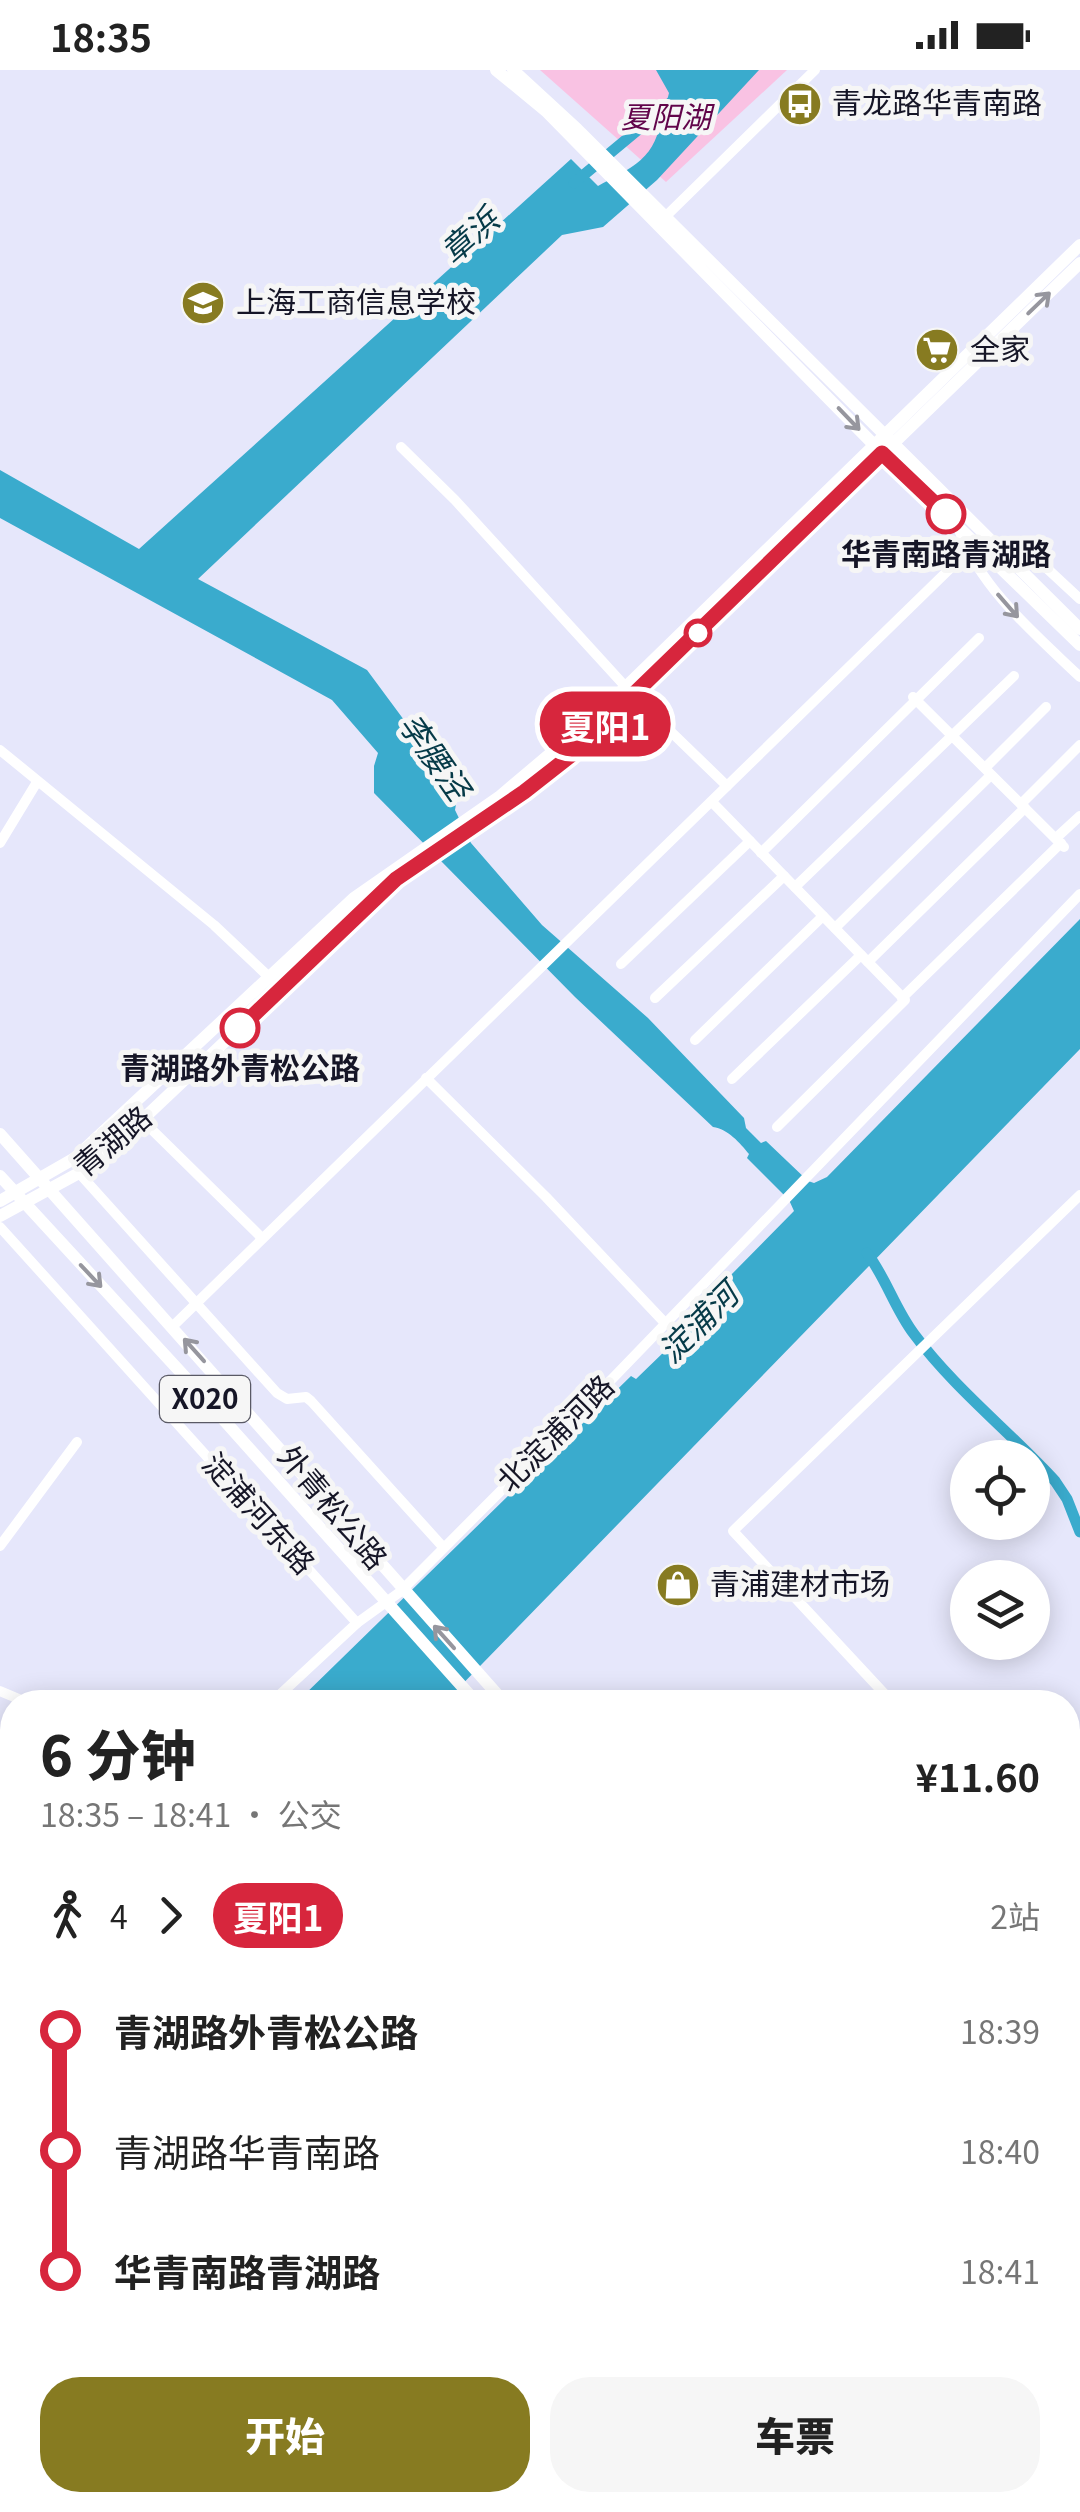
<!DOCTYPE html>
<html lang="zh">
<meta charset="utf-8">
<style>
body{margin:0;font-family:Georgia,"Noto Sans SC",serif;background:#f6f6f6;color:#222;height:100vh;display:flex;flex-direction:column;font-size:38px;white-space:nowrap}
*{box-sizing:border-box;margin:0}
p{font-size:32px;color:#767676}
.icon{flex:none;width:55px;height:55px;fill:none;stroke:currentColor;stroke-width:2;stroke-linecap:round;stroke-linejoin:round}
.map{position:relative;flex:1;overflow:hidden}
.details{position:absolute;left:0px;top:1620px;width:1080px;height:822px;display:flex;flex-direction:column;background:#fff;border-radius:40px 40px 0 0;box-shadow:0 5px 25px #0003}
.details>*{flex:none}
.badge{padding:0 20px;border-radius:32px;font-size:35px;line-height:65px}
.fabs{position:absolute;left:950px;top:1370px;display:grid;gap:20px}
.fabs a{display:grid;place-items:center;width:100px;height:100px;border-radius:50%;background:#fff;box-shadow:0 5px 25px #0003;font-size:50px}
.map>.badge{position:absolute;translate:-50% -50%;box-shadow:0 0 0 5px #fff}
.legs{display:flex;align-items:center;gap:15px;height:110px;padding:0 40px;font-size:32px}
.legs p{margin-inline-start:auto}
.summary{display:flex;align-items:center;justify-content:space-between;height:170px;padding:0 40px}
h1{font-size:55px;font-weight:800;line-height:75px}
.cta{display:flex;gap:20px;margin-top:auto;padding:20px 40px}
.cta a{flex:1;height:115px;border-radius:40px;background:#877b21;color:#fff;font-size:40px;font-weight:800;line-height:115px;text-align:center}
.cta a+a{background:#f6f6f6;color:#222}
ul{padding:0 40px;list-style:none}
li{display:flex;align-items:center;gap:35px;height:120px;font-size:38px}
li i{display:grid;place-items:center;width:15px;height:100%;margin:0 12px;background:currentColor}
li i::after{content:'';width:25px;height:25px;margin:-12px;border:8px solid;border-radius:50%;background:#fff}
li p{margin-inline-start:auto}
li:first-child i{background:linear-gradient(#0000 50%,currentColor 0)}
li:last-child i{background:linear-gradient(currentColor 50%,#0000 0)}
.status{display:flex;justify-content:space-between;align-items:center;height:70px;padding:0 50px;background:#fff;direction:ltr}
.status svg{height:28px;fill:currentColor}
.map>svg:first-child{display:block}
.green{fill:#f9c2e3}
.water{fill:#3aabcd}
.lines{fill:none;stroke-linecap:round;stroke-linejoin:round}
.canal{stroke:#3aabcd;stroke-width:11}
.minor{stroke:#fff;stroke-width:10}
.major{stroke:#fff;stroke-width:12}
.highway{stroke:#fff;stroke-width:15}
.oneway{stroke:#96969e}
.line-1-casing{stroke:#fff;stroke-width:22}
.line-1{stroke:#d7263d;stroke-width:15}
.stop-1-dot{fill:#fff;stroke:#d7263d;stroke-width:5}
.labels{text-anchor:middle;stroke-width:10;stroke-linejoin:round;paint-order:stroke}
.shield{fill:#f6f6f6;stroke:#595965;stroke-width:2.5}
.shield-label{font-size:28px;font-weight:bold;fill:#161627}
.poi-label{font-size:30px;fill:#161627;stroke:#f6f6f6;text-anchor:start}
.park-label{font-size:30px;font-style:italic;fill:#62054b;stroke:#f6f6f6}
.stop-label{font-size:30px;font-weight:bold;fill:#161627;stroke:#f6f6f6}
.street-label{font-size:30px;fill:#161627;stroke:#f6f6f6}
.water-label{font-size:32px;font-style:italic;fill:#063a48;stroke:#f6f6f6}
</style>
<div class="status"><b>18:35</b><svg viewBox="0 0 49 12"><path d="M0 12V9h3v3zM5 12V6h3v6zM10 12V3h3v9zM15 12V0h3v12zM26 1h20v11H26zM47 4h2v5h-2z"/></svg></div>
<div class="map">
<svg width="1080" height="2442" viewBox="0 0 1080 2442">
<rect width="100%" height="100%" fill="#e6e7fb"/>
<g class="green">
<path d="M540,0h247l-121,112z"/>
<path d="M1080,1929v139l-12,14v-141z"/>
<path d="M1068,2326l12,14v102h-284l12,-12h260z"/>
<path d="M677,2430h79l-12,12h-78z"/>
</g>
<g class="water">
<path d="M656,0h103l-102,110 -54,47 -41,8 -364,344 169,91 91,123 -3,17 16,33 71,82 106,93 96,100 2,10 15,15 5,-2 42,40 6,2 13,-6 253,-258v130l-635,653h-148l334,-326 5,3 31,-30 -4,-5 131,-133 -5,-11 -42,-42 2,-4c-9,-11 -21,-25 -36,-27l-138,-130 -201,-204v-27l4,-13 -46,-53 -332,-182v-48l139,79 432,-390 27,27c56,-29 56,-33 71,-93z"/>
<path d="M12,1940v138l-12,12v-137z"/>
</g>
<g class="lines">
<g class="canal">
<path d="M574,113l101,-84"/>
<path d="M867,1183c19,25 28,56 47,81 40,54 95,97 141,147l12,18 13,33"/>
<path d="M1068,1992l12,-13"/>
<path d="M614,2442l11,-12"/>
</g>
<g class="minor">
<path d="M662,150l153,-150"/>
<path d="M401,377l54,53 179,196 93,90"/>
<path d="M959,460c23,60 75,103 121,147"/>
<path d="M995,472l44,19 41,38"/>
<path d="M913,627l151,150"/>
<path d="M0,680l214,175 55,52"/>
<path d="M985,698l61,-61"/>
<path d="M712,732l193,198 -128,127"/>
<path d="M1021,734l59,-59"/>
<path d="M1056,768l24,-22"/>
<path d="M0,773l37,-61"/>
<path d="M761,783l218,-215"/>
<path d="M795,817l219,-211"/>
<path d="M835,858l156,-153"/>
<path d="M868,892l157,-154"/>
<path d="M621,894l129,-123"/>
<path d="M655,928l129,-122"/>
<path d="M902,928l159,-155"/>
<path d="M695,970l128,-124"/>
<path d="M426,1008l120,119 119,126"/>
<path d="M732,1009l129,-124"/>
<path d="M142,1050l120,118"/>
<path d="M79,1103l198,220 10,6 19,-2 5,4 132,146"/>
<path d="M0,1157l357,396"/>
<path d="M172,1257l795,-775"/>
<path d="M0,1476l77,-104"/>
<path d="M0,1621l26,11"/>
<path d="M272,1632l85,-79 43,-31 23,-23 190,-191 467,-484"/>
<path d="M892,1632l-159,-171 347,-336"/>
<path d="M0,1931l12,-13"/>
<path d="M0,2214l12,-12"/>
<path d="M0,2315l12,12"/>
<path d="M215,2430l21,12"/>
<path d="M199,2442l9,-12"/>
<path d="M281,2442l17,-12"/>
<path d="M440,2442l11,-12"/>
</g>
<g class="major">
<path d="M496,0l50,41 336,342 198,192"/>
<path d="M513,0l64,59 503,500"/>
<path d="M0,1064l504,568"/>
<path d="M0,1106l197,214 279,312"/>
<path d="M0,1131l75,-43 279,-260 145,-101 103,-87 478,-465"/>
<path d="M0,1146l79,-43 63,-53 255,-241 127,-87 46,-36 510,-493"/>
<path d="M1068,2215l12,26"/>
<path d="M1068,2249l12,15"/>
<path d="M1068,2275l12,15"/>
<path d="M1068,2294l12,14"/>
</g>
<g class="highway">
<path d="M1068,2107l12,-14"/>
<path d="M1068,2129l12,-14"/>
<path d="M755,2442l12,-12"/>
<path d="M773,2442l12,-12"/>
</g>
</g>
<defs><path id="oneway-shaft" d="M-6 0H5M1.5-3L5.5 0L1.5 3" fill="none" stroke-width="1.6" stroke-linecap="round" stroke-linejoin="round" transform="scale(2.5)"/></defs>
<g class="oneway">
<use href="#oneway-shaft" transform="translate(1039 233) rotate(-44)"/>
<use href="#oneway-shaft" transform="translate(849 349) rotate(46)"/>
<use href="#oneway-shaft" transform="translate(1008 536) rotate(49)"/>
<use href="#oneway-shaft" transform="translate(91 1206) rotate(47)"/>
<use href="#oneway-shaft" transform="translate(194 1280) rotate(-132)"/>
<use href="#oneway-shaft" transform="translate(444 1567) rotate(-132)"/>
</g>
<g class="lines">
<g class="line-1-casing">
<path id="line-1" d="M240,958l156,-149 128,-87 46,-36 312,-303 64,61"/>
</g>
<use href="#line-1" class="line-1"/>
</g>
<defs>
<g id="bus-disc" transform="scale(2.25)"><circle r="9.5" fill="#877b21" stroke="#f6f6f6"/><path d="M-5-6H5V4H4V6H2V4H-2V6H-4V4H-5ZM-3.5-4V0h7V-4ZM-3.5 1.2v1.5H-2V1.2ZM2 1.2v1.5H3.5V1.2Z" fill="#fff"/></g>
<g id="university-disc" transform="scale(2.25)"><circle r="9.5" fill="#877b21" stroke="#f6f6f6"/><path d="M0-5L7-2L0 1L-7-2ZM-4 1L0 2.5L4 1V4Q0 6-4 4Z" fill="#fff"/></g>
<g id="supermarket-disc" transform="scale(2.25)"><circle r="9.5" fill="#877b21" stroke="#f6f6f6"/><path d="M-6-5.5h2.5l.6 2H6L4.5 2H-2.5L-4.4-4H-6ZM-1.5 3.2a1.3 1.3 0 1 0 .1 0ZM3 3.2a1.3 1.3 0 1 0 .1 0Z" fill="#fff"/></g>
<g id="shop-disc" transform="scale(2.25)"><circle r="9.5" fill="#877b21" stroke="#f6f6f6"/><path d="M-5-2.5h2.3a2.7 3.5 0 0 1 5.4 0H5L5.5 6h-11ZM-1.5-2.5h3a1.5 2.3 0 0 0-3 0Z" fill="#fff"/></g>
</defs>
<g fill-rule="evenodd">
<use href="#bus-disc" x="800" y="34"/>
<use href="#university-disc" x="203" y="233"/>
<use href="#supermarket-disc" x="937" y="280"/>
<use href="#shop-disc" x="678" y="1515"/>
</g>
<g class="stop-1-dot">
<circle cx="946" cy="444" r="18"/>
<circle cx="698" cy="563" r="12"/>
<circle cx="240" cy="958" r="18"/>
</g>
<g class="labels">
<rect class="shield" x="160" y="1306" width="90" height="46" rx="8"/>
<g class="shield-label">
<text x="205" y="1339">X020</text>
</g>
<g class="poi-label">
<text x="832" y="44">青龙路华青南路</text>
<text x="236" y="243">上海工商信息学校</text>
<text x="970" y="290">全家</text>
<text x="710" y="1525">青浦建材市场</text>
</g>
<g class="park-label">
<text x="666" y="58">夏阳湖</text>
</g>
<g class="stop-label">
<text x="946" y="495">华青南路青湖路</text>
<text x="240" y="1009">青湖路外青松公路</text>
</g>
<g class="street-label">
<text transform="translate(113 1072) rotate(-40)" y="10">青湖路</text>
<text transform="translate(556 1364) rotate(-45)" y="10">北淀浦河路</text>
<text transform="translate(332 1438) rotate(50)" y="10">外青松公路</text>
<text transform="translate(258 1444) rotate(48)" y="10">淀浦河东路</text>
</g>
<g class="water-label">
<text transform="translate(470 166) rotate(-41)" y="11">章浜</text>
<text transform="translate(434 687) rotate(55)" y="11">李腰泾</text>
<text transform="translate(699 1253) rotate(-45)" y="11">淀浦河</text>
</g>
</g>
</svg>
<div class="fabs">
<a><svg class="icon" aria-label="locate" viewBox="0 0 24 24"><circle cx="12" cy="12" r="6"/><path d="M12 2v4M12 18v4M2 12h4M18 12h4"/></svg></a>
<a><svg class="icon" aria-label="layers" viewBox="0 0 24 24"><path d="M12 4l9 5-9 5-9-5zM3 14l9 5 9-5"/></svg></a>
</div>
<b class="badge" style="left:605px;top:654px;background:#d7263d;color:#fff">夏阳1</b>
<section class="details">
<div class="summary"><div><h1>6 分钟</h1><p>18:35 – 18:41 · 公交</p></div><b>¥11.60</b></div>
<div class="legs"><svg class="icon" aria-label="walk" viewBox="0 0 24 24"><circle cx="13" cy="4" r="2"/><path d="M13 8l-2 6 4 7M11 14l-3 7M7 12l3-4h3l4 4"/></svg>4<svg class="icon" aria-label="forward" viewBox="0 0 24 24"><path d="M9 5l7 7-7 7"/></svg><b class="badge" style="background:#d7263d;color:#fff">夏阳1</b><p>2站</p></div>
<ul>
<li><i style="color:#d7263d"></i><b>青湖路外青松公路</b><p>18:39</p></li>
<li><i style="color:#d7263d"></i><span>青湖路华青南路</span><p>18:40</p></li>
<li><i style="color:#d7263d"></i><b>华青南路青湖路</b><p>18:41</p></li>
</ul>
<div class="cta"><a>开始</a><a>车票</a></div>
</section>
</div>
